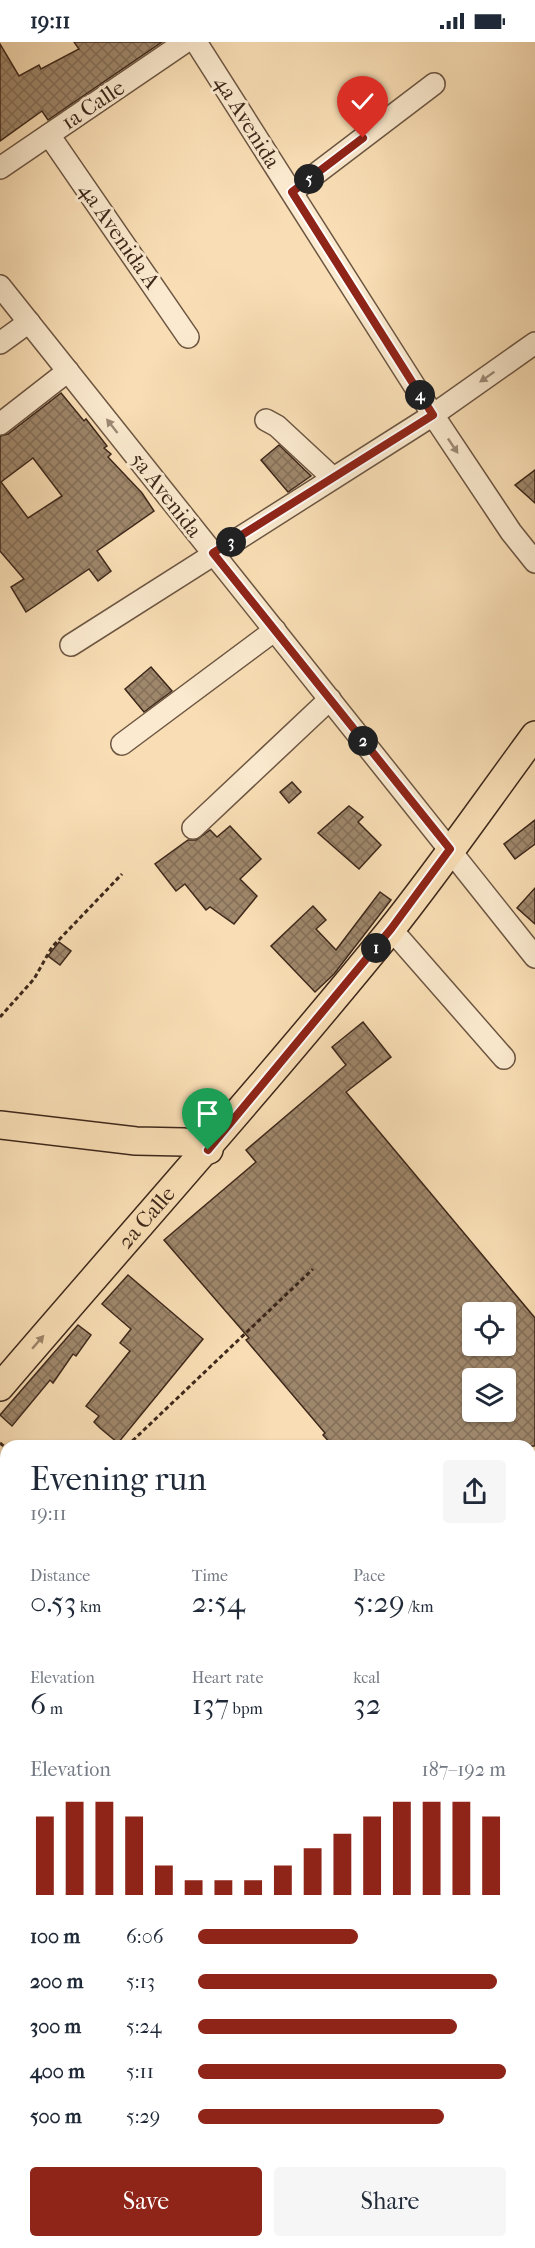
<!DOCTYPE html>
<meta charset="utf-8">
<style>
:root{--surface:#fff;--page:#f6f6f7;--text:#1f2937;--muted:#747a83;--accent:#8f2418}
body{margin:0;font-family:"IM FELL French Canon",serif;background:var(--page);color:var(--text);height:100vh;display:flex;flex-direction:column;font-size:22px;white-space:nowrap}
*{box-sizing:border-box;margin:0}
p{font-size:20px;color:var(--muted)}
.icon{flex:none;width:33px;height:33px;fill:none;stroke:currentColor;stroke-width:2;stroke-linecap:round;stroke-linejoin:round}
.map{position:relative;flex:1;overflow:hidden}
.panel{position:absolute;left:0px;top:1398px;width:536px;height:808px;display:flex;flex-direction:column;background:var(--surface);border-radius:18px 18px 0 0;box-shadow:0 2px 4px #0004}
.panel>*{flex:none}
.tools{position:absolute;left:462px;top:1260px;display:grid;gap:12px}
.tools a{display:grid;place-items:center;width:54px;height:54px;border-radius:6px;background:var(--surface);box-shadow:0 2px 4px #0004;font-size:30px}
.pin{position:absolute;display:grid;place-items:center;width:51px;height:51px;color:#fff;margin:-62px -26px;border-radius:50% 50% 50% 0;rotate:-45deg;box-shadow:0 0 6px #0007}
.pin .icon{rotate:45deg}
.km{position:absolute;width:30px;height:30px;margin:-15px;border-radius:50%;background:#222;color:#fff;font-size:16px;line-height:30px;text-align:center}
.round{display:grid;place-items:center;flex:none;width:63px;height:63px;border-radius:6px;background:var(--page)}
.head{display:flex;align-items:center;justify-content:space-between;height:102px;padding:0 30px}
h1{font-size:33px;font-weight:600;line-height:45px}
.figures{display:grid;grid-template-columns:repeat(3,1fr);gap:9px;height:102px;padding:6px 30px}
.figures div{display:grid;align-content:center}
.figures b{font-size:30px;font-weight:600}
.figures small{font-size:16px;font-weight:400}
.figures p{font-size:16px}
.chart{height:168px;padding:12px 30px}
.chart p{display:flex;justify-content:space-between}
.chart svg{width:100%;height:108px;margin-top:6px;stroke:var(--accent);stroke-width:6}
.action{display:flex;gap:12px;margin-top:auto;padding:12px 30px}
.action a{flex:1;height:69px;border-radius:6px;background:var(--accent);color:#fff;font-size:24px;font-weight:600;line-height:69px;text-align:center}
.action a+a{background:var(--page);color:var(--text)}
ul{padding:0 30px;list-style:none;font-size:20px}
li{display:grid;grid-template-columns:96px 72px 1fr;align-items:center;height:45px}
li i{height:15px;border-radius:8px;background:var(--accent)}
.status{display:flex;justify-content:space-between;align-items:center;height:42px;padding:0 30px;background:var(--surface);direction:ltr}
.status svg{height:16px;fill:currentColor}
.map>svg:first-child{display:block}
</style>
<div class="status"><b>19:11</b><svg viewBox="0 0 49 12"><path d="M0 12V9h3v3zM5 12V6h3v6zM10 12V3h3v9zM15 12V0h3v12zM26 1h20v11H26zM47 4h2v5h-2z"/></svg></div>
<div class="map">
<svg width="535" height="2206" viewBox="0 0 535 2206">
<defs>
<pattern id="building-cross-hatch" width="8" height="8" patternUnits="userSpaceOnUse" patternTransform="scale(1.5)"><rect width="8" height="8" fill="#9f876b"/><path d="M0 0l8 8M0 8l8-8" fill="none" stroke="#836e57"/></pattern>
</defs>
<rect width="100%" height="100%" fill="#f9deb5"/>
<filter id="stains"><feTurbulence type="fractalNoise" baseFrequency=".00333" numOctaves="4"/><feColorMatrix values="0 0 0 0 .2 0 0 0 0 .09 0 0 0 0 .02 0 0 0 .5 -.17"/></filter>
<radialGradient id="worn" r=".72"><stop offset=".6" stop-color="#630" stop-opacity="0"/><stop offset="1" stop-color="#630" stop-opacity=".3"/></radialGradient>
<!-- building -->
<g fill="url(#building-cross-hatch)" stroke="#3e281b" stroke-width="1.5" fill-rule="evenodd">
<polygon points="74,0 162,0 48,78 42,69 0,99 0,2 19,34 39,23 41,27 79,7"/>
<path d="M61 351 84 379 86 377 107 404 104 406 111 412 108 415 142 451 154 469 97 509 111 529 98 539 89 527 26 570 11 545 24 537 0 509V394L8 392ZM33 416 62 454 28 476 1 440Z"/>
<polygon points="279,403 311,434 288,450 261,418"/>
<polygon points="535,428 535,461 515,443"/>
<polygon points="151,625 172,649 144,670 125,647"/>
<polygon points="292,740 301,750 289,761 280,750"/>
<polygon points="349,764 363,775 358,780 381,803 359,827 318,791"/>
<polygon points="535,778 535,802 515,817 504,802"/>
<polygon points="230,784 261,817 240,837 257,854 234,882 210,865 206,868 185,842 176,849 155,822 188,798 196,798 210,788 217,795"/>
<polygon points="535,846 535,882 517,866"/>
<polygon points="380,850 391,858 334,932 315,950 271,904 313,864 326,878 316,887 336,908"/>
<polygon points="59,900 71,909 60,923 48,914"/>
<path d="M363 980 391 1015 346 1050 535 1276V1404H333L323 1393 325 1391 246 1298 249 1296 164 1198 256 1120 246 1108 346 1023 332 1005ZM472 1270H506V1304H472ZM472 1336H506V1370H472Z"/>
<polygon points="128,1233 203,1297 118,1401 100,1386 94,1380 99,1374 86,1364 130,1309 120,1301 131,1287 102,1262"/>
<polygon points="78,1283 91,1293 76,1314 73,1312 53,1341 50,1338 12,1384 0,1373"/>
</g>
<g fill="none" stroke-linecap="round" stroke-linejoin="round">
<!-- minor casing -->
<g stroke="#6d5642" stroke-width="24">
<g id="minor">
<polyline points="196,0 433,373 511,490 535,520"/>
<polyline points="49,93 188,295"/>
<polyline points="0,126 185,0"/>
<polyline points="292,150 434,42"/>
<polyline points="0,244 535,915"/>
<polyline points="0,301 29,280"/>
<polyline points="266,378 277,384 333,436"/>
<polyline points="0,382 68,329"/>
<polyline points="71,603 433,373 535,301"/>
<polyline points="122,702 275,588"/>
<polyline points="193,786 330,657"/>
<polyline points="391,887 504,1016"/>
<polyline points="530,1843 535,1837"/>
<polyline points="530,2098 535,2108"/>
<polyline points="247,2206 250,2200"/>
</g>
</g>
<!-- major casing -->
<g stroke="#3e281b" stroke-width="30">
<g id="major">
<polyline points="0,1083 136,1099 184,1100 209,1108"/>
<path id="s1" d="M0 1345C130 1193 263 1045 389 890 440 826 487 758 535 693"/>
</g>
</g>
<!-- path -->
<g stroke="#3e281b" stroke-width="3" stroke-dasharray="4.5 3" stroke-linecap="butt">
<polyline points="0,975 34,937 52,905 122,832"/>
<polyline points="0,1401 6,1406"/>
<polyline points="127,1404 313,1227"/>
<polyline points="0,1431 6,1423"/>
<polyline points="530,1644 535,1640"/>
<polyline points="0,1708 6,1701"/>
<polyline points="0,1732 6,1733"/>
<polyline points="0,2024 6,2017"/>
<polyline points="530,2048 535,2059"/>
</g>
<!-- minor -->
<use href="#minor" stroke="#fbeacf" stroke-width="21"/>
<!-- major -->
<use href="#major" stroke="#f9deb5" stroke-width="27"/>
</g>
<!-- one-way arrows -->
<defs><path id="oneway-solid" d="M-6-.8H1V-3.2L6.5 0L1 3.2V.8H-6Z" transform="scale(1.5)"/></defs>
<g fill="#9c8975">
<use href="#oneway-solid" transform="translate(487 335) rotate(145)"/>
<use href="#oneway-solid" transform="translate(112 384) rotate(-128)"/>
<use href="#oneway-solid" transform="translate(453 404) rotate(56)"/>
</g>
<use fill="#9c8368" href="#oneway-solid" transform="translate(38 1300) rotate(-49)"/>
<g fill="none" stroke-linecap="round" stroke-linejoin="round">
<!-- route casing -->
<g stroke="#fff" stroke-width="12">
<polyline id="route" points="208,1108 391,887 450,807 213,511 433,373 292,150 363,96"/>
</g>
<!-- route -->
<use href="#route" stroke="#8f2418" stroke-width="8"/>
</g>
<g text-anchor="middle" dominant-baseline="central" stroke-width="6" stroke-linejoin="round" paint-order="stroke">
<!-- street labels -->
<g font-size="22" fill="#3e281b" stroke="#fbeacf">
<text transform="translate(93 63) rotate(-34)">1a Calle</text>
<text transform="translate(247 80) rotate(58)">4a Avenida</text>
<text transform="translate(119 194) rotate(55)">4a Avenida A</text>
<text transform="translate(166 453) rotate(52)">5a Avenida</text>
<text stroke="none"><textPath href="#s1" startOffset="224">2a Calle</textPath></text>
</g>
</g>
<rect width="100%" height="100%" filter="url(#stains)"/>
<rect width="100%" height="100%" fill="url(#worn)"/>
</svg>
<div class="tools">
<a><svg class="icon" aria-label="locate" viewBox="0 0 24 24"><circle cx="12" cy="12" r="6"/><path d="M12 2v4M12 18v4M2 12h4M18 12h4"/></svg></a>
<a><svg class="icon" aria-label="layers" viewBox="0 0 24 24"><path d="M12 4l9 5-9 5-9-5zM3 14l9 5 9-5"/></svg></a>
</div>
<div class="pin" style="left:208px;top:1108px;background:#1e9e55"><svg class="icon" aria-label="arrive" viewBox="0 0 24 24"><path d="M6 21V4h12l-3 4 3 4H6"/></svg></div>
<div class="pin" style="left:363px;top:96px;background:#d93025"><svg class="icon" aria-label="check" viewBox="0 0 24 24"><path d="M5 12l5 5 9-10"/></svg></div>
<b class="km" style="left:376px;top:906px">1</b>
<b class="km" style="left:363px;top:699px">2</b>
<b class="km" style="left:231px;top:500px">3</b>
<b class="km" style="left:420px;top:353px">4</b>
<b class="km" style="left:309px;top:137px">5</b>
<section class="panel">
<div class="head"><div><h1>Evening run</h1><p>19:11</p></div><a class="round"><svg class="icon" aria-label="share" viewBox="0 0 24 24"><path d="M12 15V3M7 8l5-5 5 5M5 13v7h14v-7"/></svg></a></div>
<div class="figures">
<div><p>Distance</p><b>0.53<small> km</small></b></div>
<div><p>Time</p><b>2:54</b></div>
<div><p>Pace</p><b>5:29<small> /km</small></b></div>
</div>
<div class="figures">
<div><p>Elevation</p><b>6<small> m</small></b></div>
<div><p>Heart rate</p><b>137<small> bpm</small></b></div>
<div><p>kcal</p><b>32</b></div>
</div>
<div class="chart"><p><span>Elevation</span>187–192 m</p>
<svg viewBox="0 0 160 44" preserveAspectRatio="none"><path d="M5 44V12M15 44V6M25 44V6M35 44V12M45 44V32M55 44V38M65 44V38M75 44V38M85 44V32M95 44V25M105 44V19M115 44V12M125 44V6M135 44V6M145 44V6M155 44V12"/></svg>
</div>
<ul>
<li><b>100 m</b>6:06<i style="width:52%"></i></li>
<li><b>200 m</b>5:13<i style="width:97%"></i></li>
<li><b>300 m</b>5:24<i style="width:84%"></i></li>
<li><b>400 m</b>5:11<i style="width:100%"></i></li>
<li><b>500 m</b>5:29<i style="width:80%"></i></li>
</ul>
<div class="action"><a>Save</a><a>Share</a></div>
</section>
</div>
